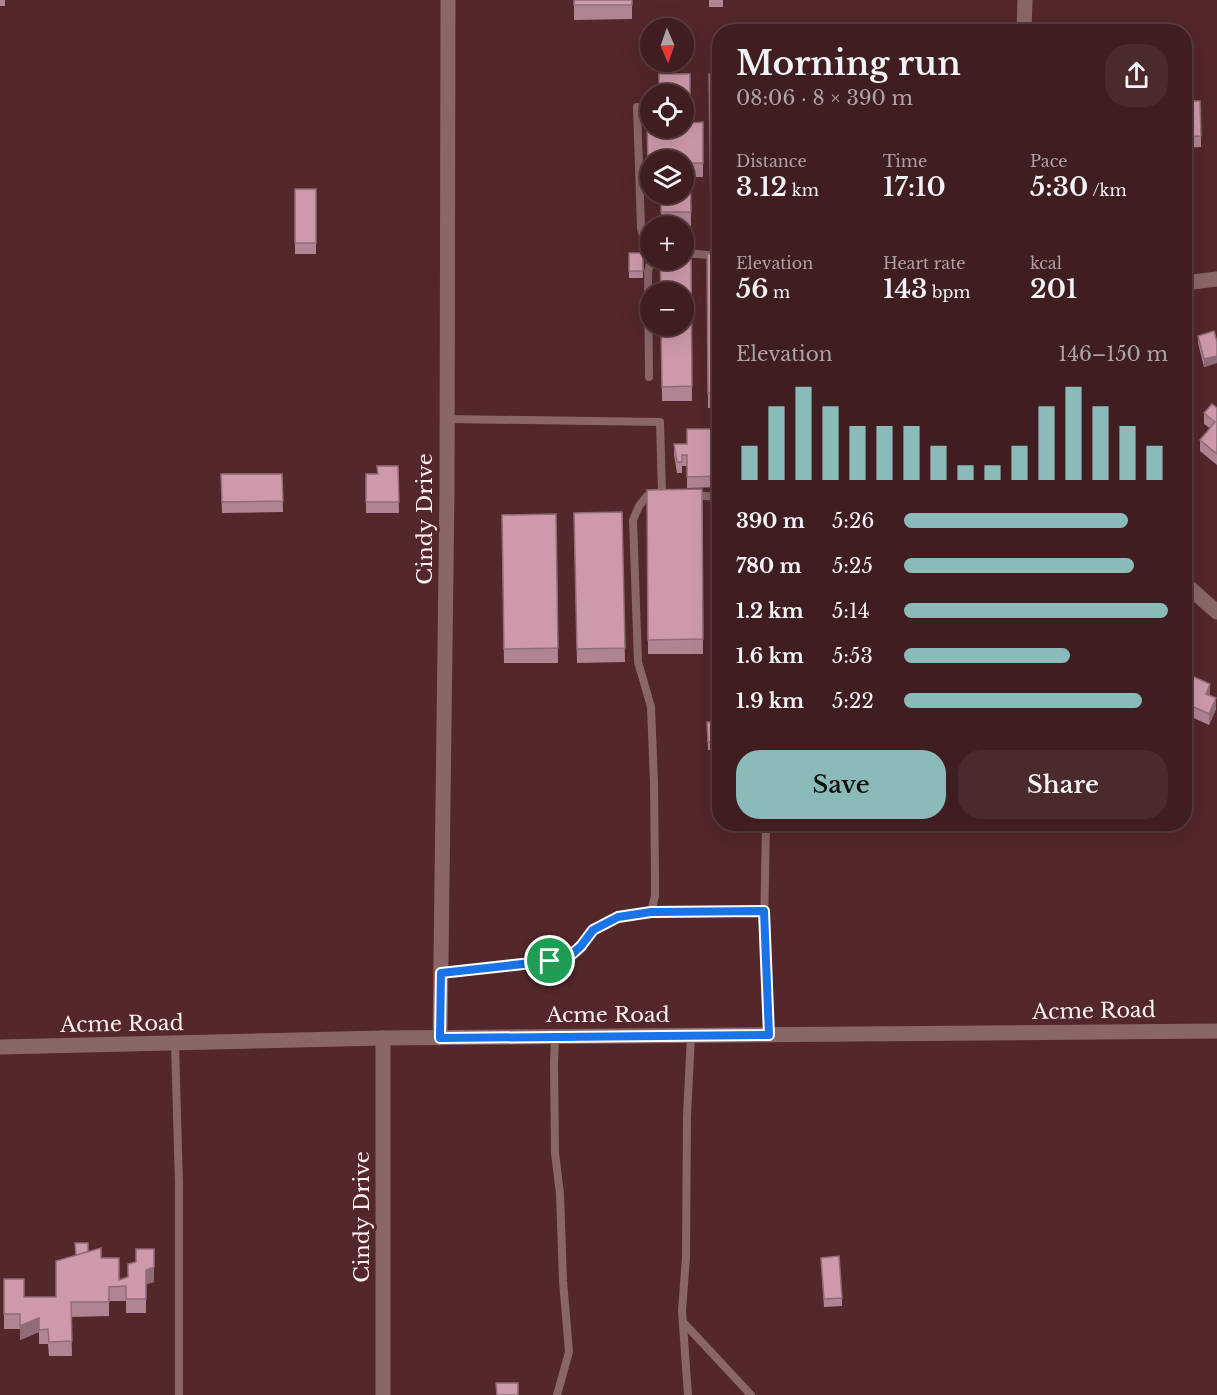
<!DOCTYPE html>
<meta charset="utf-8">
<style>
:root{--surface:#3f1d20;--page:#4a2a2d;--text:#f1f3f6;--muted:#ada2a5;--line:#583b3e;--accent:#8bbbb9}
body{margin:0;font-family:"Libre Baskerville",serif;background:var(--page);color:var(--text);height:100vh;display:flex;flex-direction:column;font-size:22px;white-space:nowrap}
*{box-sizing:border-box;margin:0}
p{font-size:20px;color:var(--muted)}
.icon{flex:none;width:33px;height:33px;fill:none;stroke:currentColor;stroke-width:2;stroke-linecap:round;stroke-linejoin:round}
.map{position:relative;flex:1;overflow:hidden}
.drawer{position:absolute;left:712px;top:24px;width:480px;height:807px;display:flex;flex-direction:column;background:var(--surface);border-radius:24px;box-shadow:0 6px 24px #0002,0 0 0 2px var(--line)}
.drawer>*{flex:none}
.needle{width:39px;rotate:178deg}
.fabs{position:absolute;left:640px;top:18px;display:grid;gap:12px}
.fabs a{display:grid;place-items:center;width:54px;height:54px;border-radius:50%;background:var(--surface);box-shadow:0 6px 24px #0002,0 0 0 2px var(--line);font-size:30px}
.pin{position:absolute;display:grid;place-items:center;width:51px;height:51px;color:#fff;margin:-26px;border:3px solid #fff;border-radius:50%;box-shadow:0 2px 6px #0007}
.round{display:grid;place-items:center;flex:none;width:63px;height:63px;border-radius:24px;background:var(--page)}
.head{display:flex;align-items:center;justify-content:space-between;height:102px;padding:0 24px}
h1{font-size:33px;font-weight:600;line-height:45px}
.metrics{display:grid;grid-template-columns:repeat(3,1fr);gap:9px;height:102px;padding:6px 24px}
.metrics div{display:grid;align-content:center}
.metrics b{font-size:26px;font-weight:600}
.metrics small{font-size:16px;font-weight:400}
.metrics p{font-size:16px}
.chart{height:168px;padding:12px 24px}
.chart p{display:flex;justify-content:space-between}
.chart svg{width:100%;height:108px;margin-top:6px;stroke:var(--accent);stroke-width:6}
.button{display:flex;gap:12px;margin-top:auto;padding:12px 24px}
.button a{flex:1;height:69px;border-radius:24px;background:var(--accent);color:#111;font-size:24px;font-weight:600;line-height:69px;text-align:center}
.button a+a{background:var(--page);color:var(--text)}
ul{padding:0 24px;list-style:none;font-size:20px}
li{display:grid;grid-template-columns:96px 72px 1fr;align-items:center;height:45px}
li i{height:15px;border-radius:8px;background:var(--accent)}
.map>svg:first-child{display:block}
</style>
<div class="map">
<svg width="1217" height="1395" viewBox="0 0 1217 1395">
<rect width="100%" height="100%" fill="#54272a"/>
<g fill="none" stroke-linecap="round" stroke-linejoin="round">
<!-- service -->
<g stroke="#8a6667" stroke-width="8">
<polyline points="637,107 641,228 644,240 651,248"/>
<polyline points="684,253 720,256"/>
<polyline points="649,377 648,272 651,258"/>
<polyline points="447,419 660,422 662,493 667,494"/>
<polyline points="692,495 720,497"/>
<polyline points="766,824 764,930 769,1035"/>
<polyline points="651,912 655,896 655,876 654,782 651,707 638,662 633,520 639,506 647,496 656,494"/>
<polyline points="441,973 550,961 570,956 581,946 593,930 618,917 651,912 764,911"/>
<polyline points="555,1036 554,1063 555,1153 560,1194 563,1281 569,1352 557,1395"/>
<polyline points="175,1044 179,1186 179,1395"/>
<polyline points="683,1322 751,1395"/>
<polyline points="688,1395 682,1311 686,1257 687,1116 691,1035"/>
</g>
<!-- minor -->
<g stroke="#8a6667" stroke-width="15">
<polyline points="1024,32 1025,0"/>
<polyline points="1185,283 1217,279"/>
<polyline points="1185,584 1217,612"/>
<polyline points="440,1038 447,490 448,0"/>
<polyline points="0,1047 383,1038 1217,1031"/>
<polyline points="383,1395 383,1038"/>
</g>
</g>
<!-- wall -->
<g fill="#b18493">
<rect x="0" y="0" width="5" height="6"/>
<polygon points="574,0 632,0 632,19 574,20"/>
<rect x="709" y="0" width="14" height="7"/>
<polygon points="709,74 720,74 720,232 711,232"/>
<polygon points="1185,101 1201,136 1201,147 1185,148"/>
<polygon points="703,122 703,177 691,177 691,226 661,226 661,194 684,160 651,160 651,177 648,177 647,123"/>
<rect x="295" y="189" width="21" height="65"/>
<polygon points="691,252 692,401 662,401 661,326"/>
<rect x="629" y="253" width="14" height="25"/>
<polygon points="707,254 720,254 720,408 708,408"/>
<polygon points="1198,336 1217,342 1217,363 1204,367 1198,343"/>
<polygon points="1217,408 1217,465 1200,451 1200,440 1210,428 1204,424 1204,413"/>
<polygon points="720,429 720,487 687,488 687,466 682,466 682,473 677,473 674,455 674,444 687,444"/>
<polygon points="398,466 399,513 366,513 366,474 378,474"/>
<polygon points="221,474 282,474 283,512 222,513"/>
<polygon points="702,489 703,654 648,654 647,490"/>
<polygon points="622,512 625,662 577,663 574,513"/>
<polygon points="556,514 558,663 504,663 502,515"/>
<polygon points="1185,673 1210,695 1216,709 1209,725 1185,714"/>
<polygon points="707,722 720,722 720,750 708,750"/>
<polygon points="88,1252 101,1258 119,1280 154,1282 146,1284 146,1313 126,1313 126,1301 109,1301 109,1316 71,1317 72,1356 49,1356 48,1344 39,1344 39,1332 20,1340 20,1329 4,1329 4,1279 24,1297 56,1297 75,1255"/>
<polygon points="821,1258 842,1298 842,1306 824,1307"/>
</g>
<!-- shaded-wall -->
<g fill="#906c78">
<polygon points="1217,356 1217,363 1204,367 1204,359"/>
<polygon points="1210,684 1210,695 1206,694"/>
<polygon points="1216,698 1216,709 1209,725 1209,714"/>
<polygon points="154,1267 154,1282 146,1284 146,1270"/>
<polygon points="39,1318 39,1332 20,1340 20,1326"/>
</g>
<!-- building -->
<g fill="#ce9aab" stroke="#906c78" stroke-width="1.5">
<rect x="574" y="0" width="58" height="5"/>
<polygon points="659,74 690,74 690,123 703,122 703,163 690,163 691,212 661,212 661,194 684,194 684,160 651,160 651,163 648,163 647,123 651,123 651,128 684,128 684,94 659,94"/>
<polygon points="709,74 720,74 720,217 711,217"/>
<polygon points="1185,101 1200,101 1201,136 1185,137"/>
<rect x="295" y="189" width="21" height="54"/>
<polygon points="684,252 691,252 692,386 662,387 661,326 684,326 684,292 661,292 660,260 684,260"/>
<rect x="629" y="253" width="14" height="18"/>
<polygon points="707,254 720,254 720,393 708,393"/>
<polygon points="1214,331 1217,342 1217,356 1204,359 1198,336"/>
<polygon points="1212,404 1217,408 1217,454 1200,440 1215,422 1204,413"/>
<polygon points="687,429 720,429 720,476 687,477 687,455 682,455 682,462 677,462 674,444 687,444"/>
<polygon points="377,466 398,466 399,502 366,502 366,474 378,474"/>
<polygon points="221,474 282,474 283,501 222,502"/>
<polygon points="702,489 703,639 648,640 647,490"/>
<polygon points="622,512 625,648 577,649 574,513"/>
<polygon points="556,514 558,648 504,649 502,515"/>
<polygon points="1185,673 1210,684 1206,694 1216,698 1209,714 1185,703"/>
<polygon points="707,722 720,722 720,742 708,742"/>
<polygon points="75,1243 88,1243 88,1252 76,1255"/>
<polygon points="101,1248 101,1258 119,1258 119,1280 128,1277 128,1264 136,1262 136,1249 154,1249 154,1267 146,1270 146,1299 126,1299 126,1286 109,1287 109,1302 71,1302 72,1341 49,1342 48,1329 39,1330 39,1318 20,1326 20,1314 4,1314 4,1279 24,1279 24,1297 56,1297 56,1261"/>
<polygon points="839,1256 842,1298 824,1299 821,1258"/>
<polygon points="496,1383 518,1383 518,1395 497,1395"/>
</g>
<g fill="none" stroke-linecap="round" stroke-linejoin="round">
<!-- route casing -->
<g stroke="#fff" stroke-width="12">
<polygon id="route" points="764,911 769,1035 440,1038 441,973 550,961 570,956 581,946 593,930 618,917 651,912"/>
</g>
<!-- route -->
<use href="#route" stroke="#1a73e8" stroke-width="8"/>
</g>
<g text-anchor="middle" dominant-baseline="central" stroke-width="6" stroke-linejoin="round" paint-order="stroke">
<!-- street labels -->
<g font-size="21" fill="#fcf0f0" stroke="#54272a">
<text transform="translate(425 519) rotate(-90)">Cindy Drive</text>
<text transform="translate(1094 1011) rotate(-1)">Acme Road</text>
<text x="608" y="1015">Acme Road</text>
<text transform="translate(122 1024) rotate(-1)">Acme Road</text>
<text transform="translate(362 1217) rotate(-90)">Cindy Drive</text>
</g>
</g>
</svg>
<div class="fabs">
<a><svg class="needle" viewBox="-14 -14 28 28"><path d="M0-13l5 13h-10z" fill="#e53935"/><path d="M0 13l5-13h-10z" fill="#ada2a5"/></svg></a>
<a><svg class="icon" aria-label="locate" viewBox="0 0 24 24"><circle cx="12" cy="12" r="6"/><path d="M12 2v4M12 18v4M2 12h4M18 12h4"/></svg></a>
<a><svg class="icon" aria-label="layers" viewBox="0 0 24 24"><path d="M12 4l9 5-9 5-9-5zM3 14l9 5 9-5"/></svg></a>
<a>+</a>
<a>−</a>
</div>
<div class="pin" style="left:550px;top:961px;background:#1e9e55"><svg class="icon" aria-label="arrive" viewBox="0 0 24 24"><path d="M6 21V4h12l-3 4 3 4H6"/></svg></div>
<section class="drawer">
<div class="head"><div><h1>Morning run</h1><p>08:06 · 8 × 390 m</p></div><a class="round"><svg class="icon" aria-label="share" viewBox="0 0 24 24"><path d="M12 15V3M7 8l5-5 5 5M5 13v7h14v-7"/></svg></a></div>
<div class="metrics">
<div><p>Distance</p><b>3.12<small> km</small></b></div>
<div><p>Time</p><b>17:10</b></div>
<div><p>Pace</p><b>5:30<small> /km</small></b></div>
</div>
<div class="metrics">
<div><p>Elevation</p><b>56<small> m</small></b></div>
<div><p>Heart rate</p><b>143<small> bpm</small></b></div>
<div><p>kcal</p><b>201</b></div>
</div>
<div class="chart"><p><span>Elevation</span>146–150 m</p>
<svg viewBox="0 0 160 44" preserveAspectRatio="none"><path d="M5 44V30M15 44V14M25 44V6M35 44V14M45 44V22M55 44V22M65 44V22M75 44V30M85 44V38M95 44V38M105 44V30M115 44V14M125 44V6M135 44V14M145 44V22M155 44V30"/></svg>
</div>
<ul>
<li><b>390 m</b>5:26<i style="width:85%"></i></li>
<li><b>780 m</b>5:25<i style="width:87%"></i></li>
<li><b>1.2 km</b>5:14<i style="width:100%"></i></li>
<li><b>1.6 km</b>5:53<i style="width:63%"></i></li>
<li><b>1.9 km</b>5:22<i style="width:90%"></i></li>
</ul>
<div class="button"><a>Save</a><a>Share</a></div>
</section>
</div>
